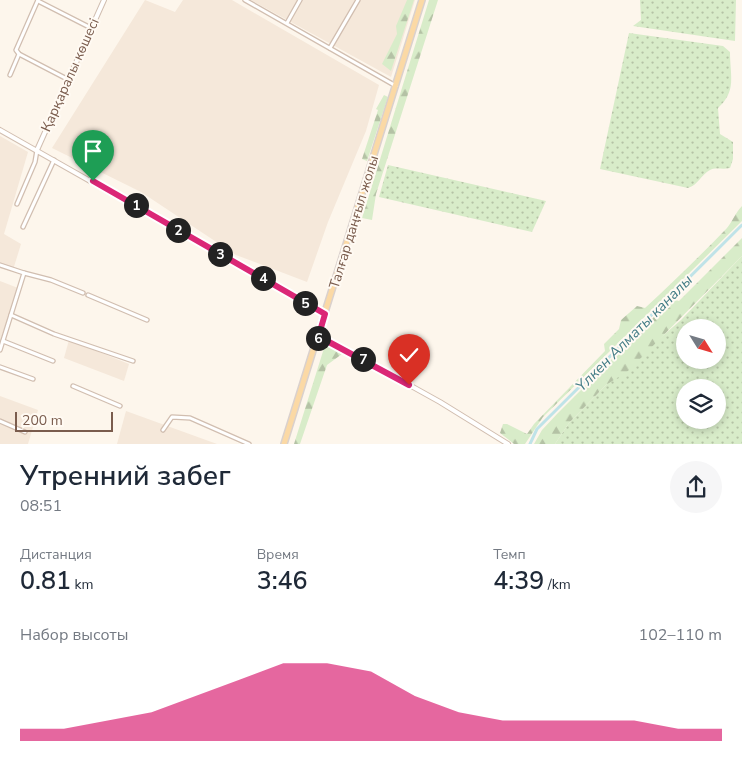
<!DOCTYPE html>
<html lang="ru">
<meta charset="utf-8">
<style>
:root{--surface:#fff;--page:#f6f6f7;--text:#1f2937;--muted:#747a83;--accent:#db2777}
body{margin:0;font-family:"Nunito Sans",sans-serif;background:var(--page);color:var(--text);height:100vh;display:flex;flex-direction:column;font-size:19px;white-space:nowrap}
*{box-sizing:border-box;margin:0}
p{font-size:16px;color:var(--muted)}
.icon{flex:none;width:28px;height:28px;fill:none;stroke:currentColor;stroke-width:2;stroke-linecap:round;stroke-linejoin:round}
.map{position:relative;height:444px;overflow:hidden}
.drawer{display:flex;flex-direction:column;background:var(--surface);flex:1}
.drawer>*{flex:none}
.needle{width:32px;rotate:127deg}
.tools{position:absolute;left:676px;top:319px;display:grid;gap:10px}
.tools a{display:grid;place-items:center;width:50px;height:50px;border-radius:50%;background:var(--surface);box-shadow:0 2px 8px #0003;font-size:25px}
.scale{position:absolute;left:15px;bottom:12px;width:98px;box-sizing:border-box;padding-left:5px;border:2px solid #7a5c4d;border-top:0;font-size:14px;line-height:18px;white-space:nowrap;color:#7a5c4d;-webkit-text-stroke:4px #fffaf3;paint-order:stroke}
.pin{position:absolute;display:grid;place-items:center;width:42px;height:42px;color:#fff;margin:-51px -21px;border-radius:50% 50% 50% 0;rotate:-45deg;box-shadow:0 0 5px #0007}
.pin .icon{rotate:45deg}
.km{position:absolute;width:25px;height:25px;margin:-12px;border-radius:50%;background:#222;color:#fff;font-size:14px;line-height:25px;text-align:center}
.round{display:grid;place-items:center;flex:none;width:52px;height:52px;border-radius:26px;background:var(--page)}
.overview{display:flex;align-items:center;justify-content:space-between;height:85px;padding:0 20px}
h1{font-size:28px;font-weight:600;line-height:38px}
.figures{display:grid;grid-template-columns:repeat(3,1fr);gap:8px;height:85px;padding:5px 20px}
.figures div{display:grid;align-content:center}
.figures b{font-size:25px;font-weight:600}
.figures small{font-size:14px;font-weight:400}
.figures p{font-size:14px}
.chart{height:140px;padding:10px 20px}
.chart p{display:flex;justify-content:space-between}
.chart svg{width:100%;height:90px;margin-top:5px;fill:var(--accent);opacity:.7}
.map>svg:first-child{display:block}
</style>
<div class="map">
<svg width="742" height="444" viewBox="0 0 742 444">
<defs>
<pattern id="grass-dots" width="8" height="8" patternUnits="userSpaceOnUse" patternTransform="scale(1.25)"><rect width="8" height="8" fill="#d8ecc9"/><path d="M2 2h.1M6 6h.1" fill="none" stroke="#b4c2a5" stroke-width="1.8" stroke-linecap="round"/></pattern>
<pattern id="forest-firs" width="22" height="20" patternUnits="userSpaceOnUse" patternTransform="scale(1.25)"><rect width="22" height="20" fill="#d8ecc9"/><path d="M5 1l3.5 6h-7zM16 11l3.5 6h-7z" fill="#b4c2a5"/></pattern>
</defs>
<rect width="100%" height="100%" fill="#fdf6ec"/>
<!-- residential -->
<g fill="#f5e8da">
<polygon points="145,0 175,12 183,0 232,0 379,85 366,131 328,222 307,282 236,255 141,192 52,148"/>
<polygon points="251,0 415,0 391,77"/>
<polygon points="0,136 28,152 4,234 21,244 13,270 0,265"/>
<polygon points="0,281 18,288 0,341"/>
<polygon points="69,340 129,364 124,381 64,358"/>
<polygon points="0,396 38,410 28,444 0,444"/>
<polygon points="126,411 217,444 117,444"/>
</g>
<!-- grass -->
<g fill="url(#grass-dots)" fill-rule="evenodd">
<polygon points="640,0 736,0 735,41 633,26 641,20"/>
<path d="M629 33 723 46 730 52C730 76 737 91 718 108L720 134 733 142V159L730 168C723 170 715 167 710 170 701 175 698 185 688 188L600 169Z"/>
<polygon points="388,165 546,201 532,232 379,197"/>
<path d="M742 256V444H555L569 423 606 385 681 320ZM685 328H718V360H685ZM685 388H718V420H685Z"/>
</g>
<!-- forest -->
<g fill="url(#forest-firs)">
<polygon points="407,0 414,0 391,71 382,64 397,34 396,26"/>
<polygon points="429,0 438,0 376,194 372,220 362,218"/>
<polygon points="384,95 388,97 367,161 362,159 378,110 376,109"/>
<path d="M742 206V221L543 417 525 444H514L500 433 503 424H507L527 434 534 424 605 351 604 344 619 329 621 320 637 306 645 308C673 282 700 256 727 228 733 221 735 213 742 206Z"/>
<polygon points="742,238 742,256 628,371 606,385 569,423 555,444 534,444 542,430 557,414 672,299 679,301"/>
<polygon points="325,345 342,354 327,365 300,444 294,444"/>
</g>
<g fill="none" stroke-linecap="round" stroke-linejoin="round">
<!-- canal -->
<polyline stroke="#bfe3e8" stroke-width="3" points="530,444 537,429 742,225"/>
<!-- minor casing -->
<g stroke="#d1beb0" stroke-width="5.5">
<g id="minor">
<polyline points="245,0 396,86"/>
<polyline points="38,1 91,28"/>
<polyline points="287,23 300,0"/>
<polyline points="330,48 358,0"/>
<polyline points="19,54 67,79"/>
<polyline points="10,75 19,54 16,50 38,0"/>
<polyline points="17,204 35,162 37,150"/>
<polyline points="23,227 54,160"/>
<polyline points="0,265 24,273 0,350"/>
<polyline points="24,273 51,280 83,293"/>
<polyline points="88,295 147,320"/>
<polyline points="11,315 54,334 133,361"/>
<polyline points="3,341 53,361"/>
<polyline points="0,367 33,379"/>
<polyline points="73,386 120,406"/>
<polyline points="0,421 25,432"/>
<polyline points="163,430 172,417 190,418 249,444"/>
</g>
</g>
<!-- tertiary casing -->
<g stroke="#d1beb0" stroke-width="6">
<g id="tertiary">
<polyline points="0,130 325,314"/>
<polyline points="37,150 104,0"/>
<polyline points="318,338 368,362 440,402 508,444"/>
</g>
</g>
<!-- primary casing -->
<g stroke="#dad1cd" stroke-width="8">
<polyline id="primary" points="284,444 422,0"/>
</g>
<!-- minor -->
<use href="#minor" stroke="#fff" stroke-width="3"/>
<!-- tertiary -->
<use href="#tertiary" stroke="#fff" stroke-width="4"/>
<!-- primary -->
<use href="#primary" stroke="#fbd9a5" stroke-width="5"/>
</g>
<g fill="none" stroke-linecap="round" stroke-linejoin="round">
<!-- route casing -->
<g stroke="#fff" stroke-width="10">
<polyline id="route" points="93,181 325,314 318,338 329,342 409,385"/>
</g>
<!-- route -->
<use href="#route" stroke="#db2777" stroke-width="6"/>
</g>
<g text-anchor="middle" dominant-baseline="central" stroke-width="4" stroke-linejoin="round" paint-order="stroke">
<!-- street labels -->
<g font-size="14" fill="#7a5c4d" stroke="#fffaf3">
<text transform="translate(70 75) rotate(-66)">Қарқаралы көшесі</text>
<text transform="translate(354 222) rotate(-73)">Талғар даңғыл жолы</text>
</g>
<!-- water labels -->
<g font-size="15" font-style="italic" fill="#437c86" stroke="#fffaf3">
<text transform="translate(634 333) rotate(-45)">Үлкен Алматы каналы</text>
</g>
</g>
</svg>
<div class="tools">
<a><svg class="needle" viewBox="-14 -14 28 28"><path d="M0-13l5 13h-10z" fill="#e53935"/><path d="M0 13l5-13h-10z" fill="#747a83"/></svg></a>
<a><svg class="icon" aria-label="layers" viewBox="0 0 24 24"><path d="M12 4l9 5-9 5-9-5zM3 14l9 5 9-5"/></svg></a>
</div>
<div class="scale">200 m</div>
<div class="pin" style="left:93px;top:181px;background:#1e9e55"><svg class="icon" aria-label="arrive" viewBox="0 0 24 24"><path d="M6 21V4h12l-3 4 3 4H6"/></svg></div>
<div class="pin" style="left:409px;top:385px;background:#d93025"><svg class="icon" aria-label="check" viewBox="0 0 24 24"><path d="M5 12l5 5 9-10"/></svg></div>
<b class="km" style="left:136px;top:205px">1</b>
<b class="km" style="left:178px;top:230px">2</b>
<b class="km" style="left:220px;top:254px">3</b>
<b class="km" style="left:263px;top:278px">4</b>
<b class="km" style="left:305px;top:303px">5</b>
<b class="km" style="left:318px;top:338px">6</b>
<b class="km" style="left:363px;top:359px">7</b>
</div>
<section class="drawer">
<div class="overview"><div><h1>Утренний забег</h1><p>08:51</p></div><a class="round"><svg class="icon" aria-label="share" viewBox="0 0 24 24"><path d="M12 15V3M7 8l5-5 5 5M5 13v7h14v-7"/></svg></a></div>
<div class="figures">
<div><p>Дистанция</p><b>0.81<small> km</small></b></div>
<div><p>Время</p><b>3:46</b></div>
<div><p>Темп</p><b>4:39<small> /km</small></b></div>
</div>
<div class="chart"><p><span>Набор высоты</span>102–110 m</p>
<svg viewBox="0 0 160 44" preserveAspectRatio="none"><path d="M0 44V38L10 38L20 34L30 30L40 22L50 14L60 6L70 6L80 10L90 22L100 30L110 34L120 34L130 34L140 34L150 38L160 38V44z"/></svg>
</div>
</section>
